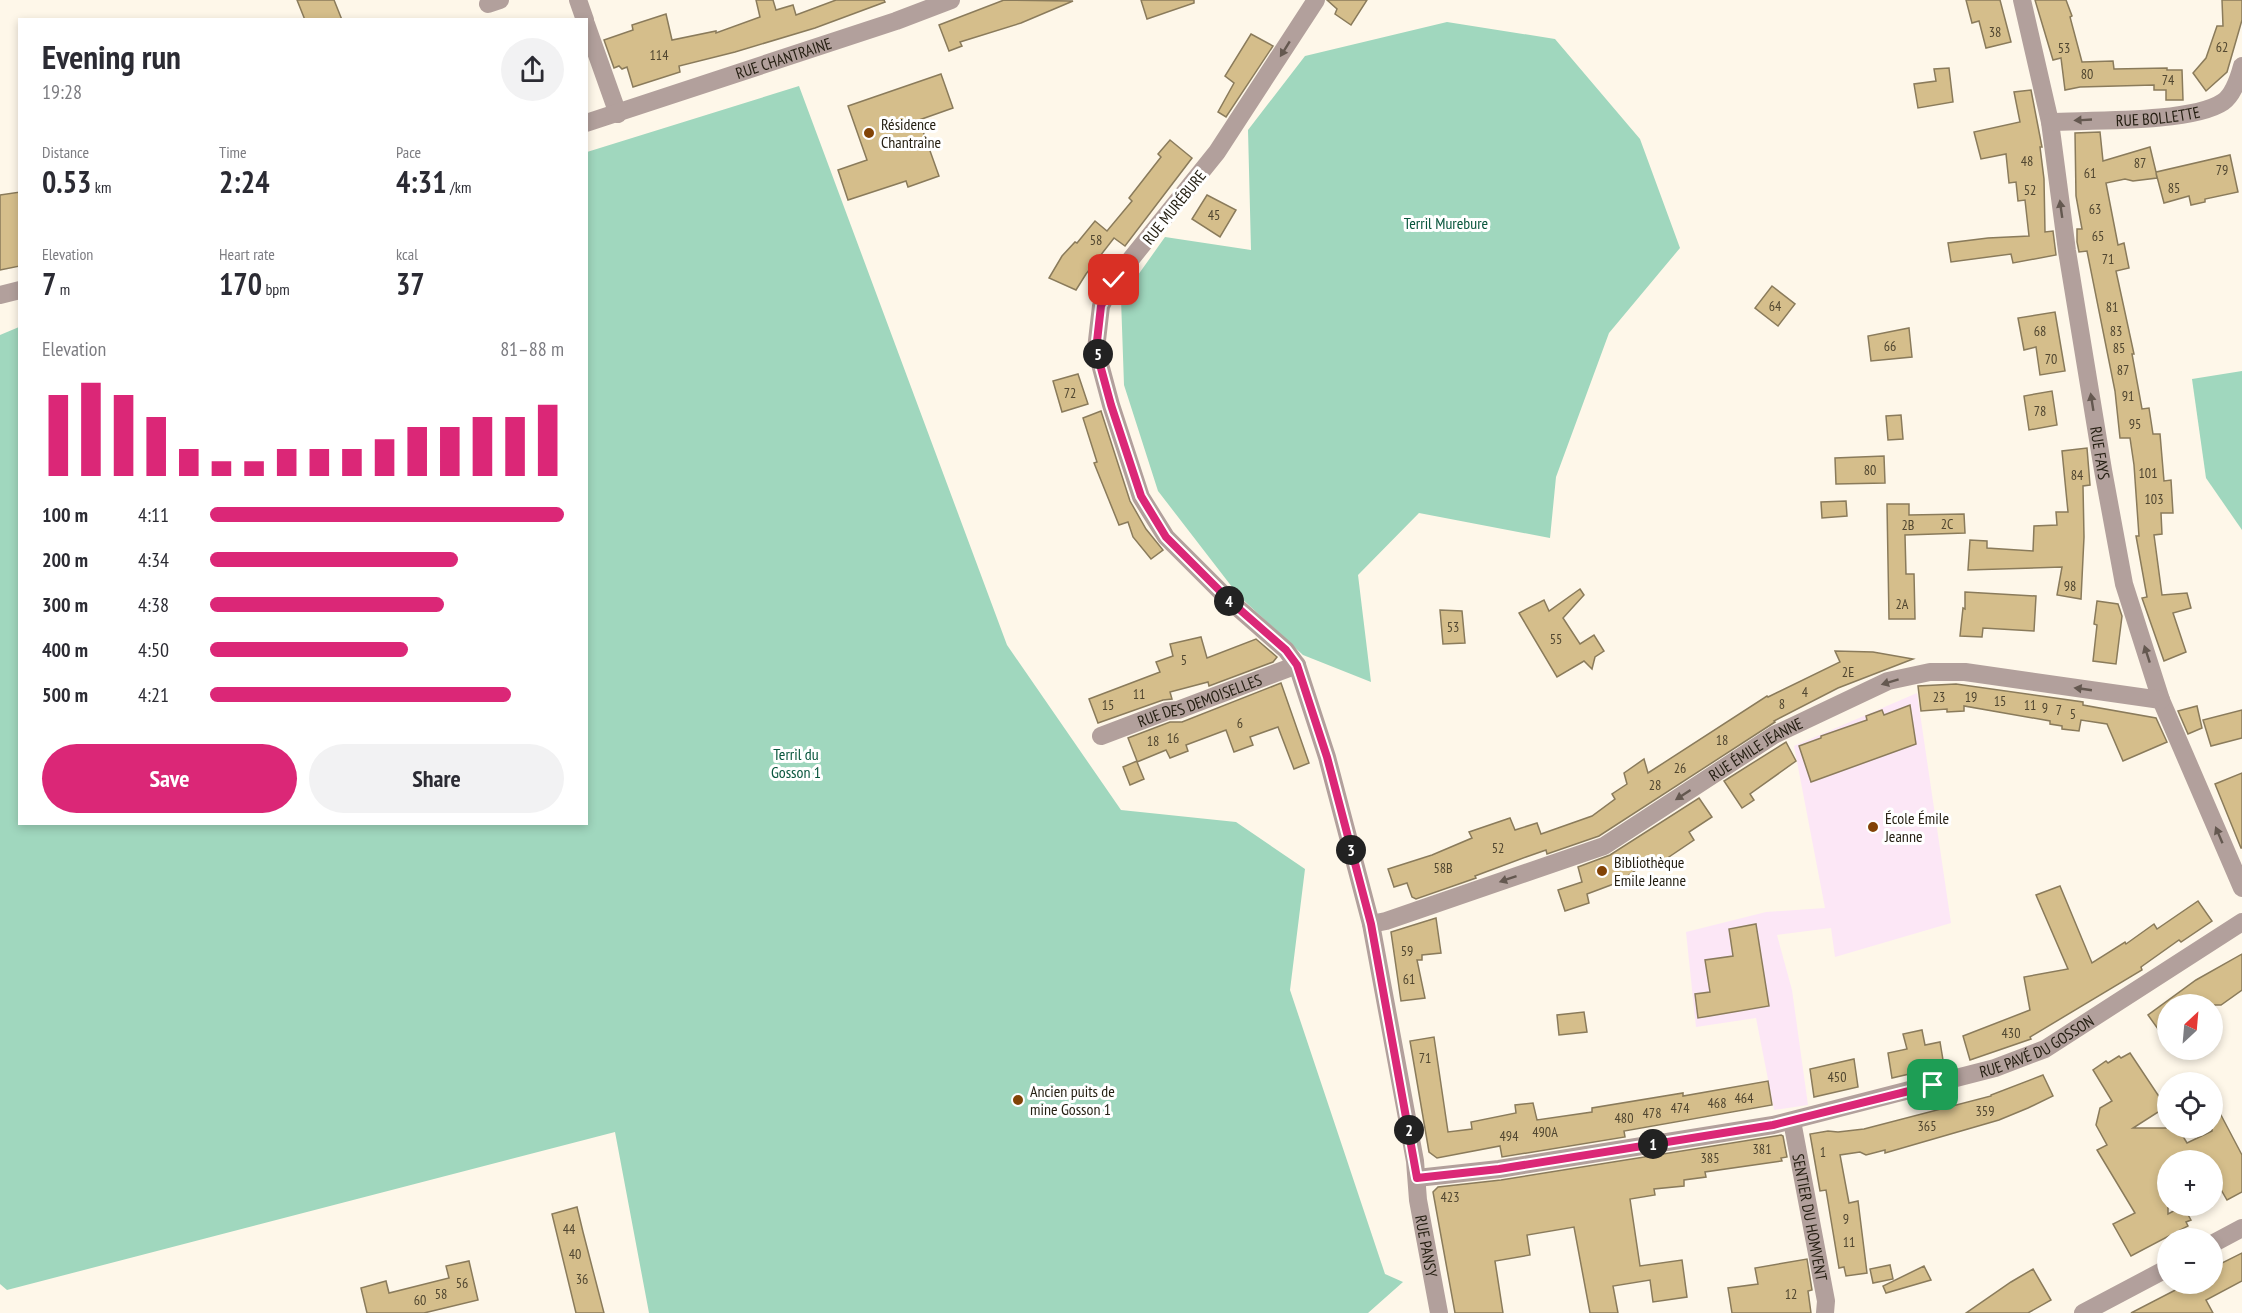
<!DOCTYPE html>
<meta charset="utf-8">
<style>
:root{--surface:#fff;--page:#f2f2f3;--text:#2b2b33;--muted:#7c7c81;--accent:#db2777}
body{margin:0;font-family:"PT Sans Narrow",sans-serif;background:var(--page);color:var(--text);height:100vh;display:flex;flex-direction:column;font-size:22px;white-space:nowrap}
*{box-sizing:border-box;margin:0}
p{font-size:20px;color:var(--muted)}
.icon{flex:none;width:33px;height:33px;fill:none;stroke:currentColor;stroke-width:2;stroke-linecap:round;stroke-linejoin:round}
.map{position:relative;flex:1;overflow:hidden}
.panel{position:absolute;left:18px;top:18px;width:570px;height:807px;display:flex;flex-direction:column;background:var(--surface);border-radius:0px;box-shadow:0 3px 9px #0003}
.panel>*{flex:none}
.needle{width:39px;rotate:26deg}
.controls{position:absolute;left:2157px;top:994px;display:grid;gap:12px}
.controls a{display:grid;place-items:center;width:66px;height:66px;border-radius:50%;background:var(--surface);box-shadow:0 3px 9px #0003;font-size:30px}
.pin{position:absolute;display:grid;place-items:center;width:51px;height:51px;color:#fff;margin:-26px;border-radius:12px;box-shadow:0 3px 9px #0006}
.km{position:absolute;width:30px;height:30px;margin:-15px;border-radius:50%;background:#222;color:#fff;font-size:16px;line-height:30px;text-align:center}
.round{display:grid;place-items:center;flex:none;width:63px;height:63px;border-radius:32px;background:var(--page)}
.overview{display:flex;align-items:center;justify-content:space-between;height:102px;padding:0 24px}
h1{font-size:33px;font-weight:800;line-height:45px}
.metrics{display:grid;grid-template-columns:repeat(3,1fr);gap:9px;height:102px;padding:6px 24px}
.metrics div{display:grid;align-content:center}
.metrics b{font-size:30px;font-weight:800}
.metrics small{font-size:16px;font-weight:400}
.metrics p{font-size:16px}
.chart{height:168px;padding:12px 24px}
.chart p{display:flex;justify-content:space-between}
.chart svg{width:100%;height:108px;margin-top:6px;stroke:var(--accent);stroke-width:6}
.primary-button{display:flex;gap:12px;margin-top:auto;padding:12px 24px}
.primary-button a{flex:1;height:69px;border-radius:36px;background:var(--accent);color:#fff;font-size:24px;font-weight:800;line-height:69px;text-align:center}
.primary-button a+a{background:var(--page);color:var(--text)}
ul{padding:0 24px;list-style:none;font-size:20px}
li{display:grid;grid-template-columns:96px 72px 1fr;align-items:center;height:45px}
li i{height:15px;border-radius:8px;background:var(--accent)}
.map>svg:first-child{display:block}
</style>
<div class="map">
<svg width="2242" height="1313" viewBox="0 0 2242 1313">
<rect width="100%" height="100%" fill="#fef7e9"/>
<!-- education -->
<polygon fill="#fce7f6" points="1917,693 1951,923 1835,957 1831,928 1777,935 1792,990 1808,1105 1774,1110 1756,1018 1696,1027 1686,932 1766,912 1825,908 1794,746"/>
<!-- green -->
<g fill="#a0d7be">
<polygon points="1447,22 1555,39 1640,139 1680,248 1609,333 1556,477 1550,538 1419,513 1358,575 1371,682 1303,655 1239,596 1158,491 1124,385 1121,299 1165,237 1251,250 1248,130 1305,56"/>
<polygon points="799,86 1007,645 1121,810 1236,822 1305,869 1290,990 1385,1274 1403,1282 1368,1313 649,1313 615,1132 7,1290 0,1284 0,335 19,327 20,824 586,824 587,152"/>
<polygon points="2242,371 2242,530 2206,478 2192,379"/>
</g>
<!-- building -->
<g fill="#d5be8b" stroke="#8a7b5b" stroke-width="1.5">
<polygon points="297,0 334,0 342,20 305,20"/>
<polygon points="756,0 773,0 776,10 793,5 796,15 836,0 884,0 885,2 815,28 735,52 679,66 680,72 633,87 627,67 622,69 619,66 614,68 604,40 633,30 632,25 666,14 672,40 716,31 716,33 760,17"/>
<polygon points="1004,0 1073,1 1021,23 960,42 962,46 949,51 939,25"/>
<polygon points="1141,0 1194,0 1194,3 1147,19"/>
<polygon points="1327,0 1367,0 1351,25 1335,14 1337,9"/>
<polygon points="1966,0 2000,0 2011,42 1986,48 1979,21 1972,23"/>
<polygon points="2035,0 2066,0 2072,16 2070,17 2082,62 2113,61 2114,69 2167,68 2167,70 2182,70 2183,100 2166,100 2166,90 2154,90 2154,85 2080,87 2065,90 2061,58 2053,60"/>
<polygon points="2222,0 2242,0 2242,20 2227,72 2206,91 2193,73 2206,58 2217,26 2223,26"/>
<polygon points="1251,34 1273,46 1226,117 1218,112 1234,83 1225,76"/>
<polygon points="1949,68 1953,102 1918,108 1914,84 1936,81 1934,69"/>
<polygon points="941,74 953,108 919,120 939,176 908,187 906,181 848,200 838,170 867,160 848,106"/>
<polygon points="2031,90 2042,147 2040,147 2044,179 2045,232 2053,231 2056,255 2013,263 2011,254 1951,262 1948,243 1988,238 2029,236 2025,200 2018,201 2016,182 2009,183 2006,154 1981,159 1974,132 2020,122 2014,92"/>
<polygon points="2100,132 2103,161 2150,147 2156,172 2230,155 2238,192 2205,199 2205,202 2191,205 2189,196 2164,203 2156,173 2157,178 2133,181 2125,179 2106,183 2118,245 2124,243 2129,268 2116,271 2134,354 2132,354 2142,409 2149,408 2153,434 2160,434 2164,481 2171,480 2173,513 2161,513 2162,534 2154,535 2162,595 2187,593 2191,608 2173,613 2186,652 2164,661 2142,598 2147,597 2136,536 2139,536 2134,465 2130,438 2120,438 2115,391 2087,251 2079,252 2077,242 2077,229 2082,229 2076,196 2075,133"/>
<polygon points="1170,140 1192,158 1125,246 1114,238 1086,274 1076,290 1049,278 1062,256 1075,242 1077,243 1095,221 1107,231 1132,201 1129,198 1161,157 1158,154"/>
<polygon points="20,192 20,266 0,270 0,195"/>
<polygon points="1207,195 1236,210 1220,237 1192,219"/>
<polygon points="1772,286 1795,304 1778,326 1755,308"/>
<polygon points="2055,312 2065,371 2040,375 2036,347 2024,350 2018,318"/>
<polygon points="1909,328 1912,357 1871,361 1868,336"/>
<polygon points="1078,374 1088,404 1062,412 1053,381"/>
<polygon points="2052,391 2057,425 2029,430 2024,396"/>
<polygon points="1101,411 1130,501 1146,529 1163,550 1151,559 1133,537 1128,522 1119,525 1094,463 1097,462 1083,418"/>
<polygon points="1901,415 1903,439 1888,440 1886,416"/>
<polygon points="2087,448 2090,485 2083,486 2084,537 2081,599 2057,595 2062,567 1968,570 1970,540 1987,541 1987,548 2033,551 2034,526 2057,525 2056,512 2068,512 2062,451"/>
<polygon points="1884,456 1885,483 1836,484 1835,458"/>
<polygon points="1846,501 1847,516 1822,518 1821,502"/>
<polygon points="1887,504 1909,504 1909,515 1964,514 1965,533 1905,535 1906,574 1914,574 1915,619 1889,619"/>
<polygon points="1580,589 1584,595 1563,618 1580,644 1594,635 1604,651 1595,657 1592,669 1584,661 1557,677 1519,613 1544,600 1549,611"/>
<polygon points="1965,592 2036,596 2034,631 1983,628 1982,637 1960,636 1963,608 1965,609"/>
<polygon points="2097,601 2118,604 2122,616 2116,664 2093,661 2097,625 2094,624"/>
<polygon points="1440,610 1462,611 1465,643 1443,644"/>
<polygon points="1201,637 1207,658 1256,639 1277,657 1273,662 1209,686 1208,682 1170,692 1172,699 1163,700 1098,723 1089,699 1160,672 1156,662 1173,656 1170,644"/>
<polygon points="1835,651 1873,652 1913,659 1838,688 1774,721 1775,722 1599,836 1547,854 1546,850 1526,857 1475,876 1476,878 1416,899 1412,897 1407,883 1394,887 1388,869 1432,855 1472,838 1469,832 1510,818 1515,830 1537,823 1541,834 1592,816 1615,799 1612,794 1627,784 1624,773 1644,759 1648,773 1767,696 1768,697 1840,662"/>
<polygon points="1281,683 1309,763 1294,769 1278,727 1250,737 1253,745 1234,752 1226,730 1186,745 1188,751 1170,758 1166,750 1137,762 1144,779 1130,785 1123,767 1137,761 1128,738 1170,722 1182,722"/>
<polygon points="1956,684 2083,702 2083,705 2156,718 2167,742 2123,761 2107,724 2081,720 2079,731 2062,729 2062,726 2050,724 2050,721 1964,706 1964,711 1947,712 1947,709 1921,711 1918,686"/>
<polygon points="1910,705 1916,744 1811,782 1799,746 1821,738 1821,736 1867,720 1866,716 1882,710 1884,715"/>
<polygon points="2197,706 2202,728 2188,734 2178,711"/>
<polygon points="2242,710 2242,738 2211,746 2203,720"/>
<polygon points="1786,742 1796,761 1750,794 1754,800 1742,808 1724,781"/>
<polygon points="2242,773 2242,848 2241,848 2215,784"/>
<polygon points="1699,798 1712,817 1689,832 1694,840 1654,867 1650,860 1619,882 1587,894 1589,903 1565,911 1558,890 1582,882 1578,867 1610,855"/>
<polygon points="2060,886 2092,963 2125,942 2126,944 2154,924 2157,929 2198,901 2212,921 2181,942 2179,940 2141,967 2142,970 2030,1037 2031,1039 1970,1060 1963,1036 2030,1010 2024,977 2068,969 2036,895"/>
<polygon points="1436,918 1441,953 1422,955 1422,960 1417,960 1425,998 1401,1001 1391,932"/>
<polygon points="1756,924 1769,1006 1698,1018 1695,994 1710,992 1705,960 1733,956 1729,929"/>
<polygon points="2242,954 2242,990 2221,1005 2168,1005 2168,1043 2148,1015 2196,980"/>
<polygon points="1584,1012 1587,1032 1559,1035 1557,1015"/>
<polygon points="1922,1030 1925,1045 1940,1042 1944,1066 1892,1078 1888,1053 1907,1049 1903,1034"/>
<polygon points="1434,1037 1448,1132 1472,1129 1471,1122 1516,1113 1515,1105 1533,1103 1537,1120 1592,1112 1592,1108 1683,1093 1683,1096 1768,1081 1772,1105 1624,1131 1625,1137 1502,1157 1500,1146 1437,1158 1429,1152 1410,1041"/>
<polygon points="2130,1053 2166,1107 2133,1128 2178,1128 2187,1143 2212,1131 2212,1098 2242,1155 2242,1192 2227,1200 2212,1174 2212,1161 2168,1161 2168,1214 2183,1206 2191,1220 2186,1222 2188,1226 2131,1256 2113,1224 2135,1213 2097,1150 2107,1145 2096,1125 2100,1108 2112,1101 2093,1070 2106,1061 2108,1063 2119,1056 2121,1058"/>
<polygon points="1854,1059 1858,1087 1814,1097 1810,1069"/>
<polygon points="2043,1075 2053,1096 2028,1108 1999,1120 1885,1153 1885,1150 1866,1155 1860,1152 1840,1155 1849,1203 1858,1201 1867,1273 1846,1276 1844,1267 1839,1268 1826,1190 1820,1191 1810,1134 1828,1131 1838,1132 1864,1129 1991,1096 1991,1095"/>
<polygon points="1781,1135 1783,1136 1787,1157 1781,1158 1782,1161 1705,1172 1706,1177 1684,1180 1684,1186 1654,1189 1655,1195 1630,1199 1640,1266 1682,1260 1687,1297 1653,1302 1650,1280 1613,1286 1618,1313 1590,1313 1574,1227 1527,1235 1530,1255 1495,1261 1503,1313 1455,1313 1433,1192 1438,1187 1501,1180"/>
<polygon points="577,1207 583,1232 604,1313 576,1313 552,1214"/>
<polygon points="2242,1253 2242,1281 2206,1300 2213,1313 2131,1313 2187,1284 2212,1284 2212,1268"/>
<polygon points="1807,1259 1812,1290 1808,1291 1811,1313 1732,1313 1728,1288 1758,1284 1755,1268"/>
<polygon points="469,1261 478,1300 424,1313 367,1313 361,1288 386,1281 389,1293 449,1278 446,1266"/>
<polygon points="1890,1265 1893,1279 1873,1283 1870,1269"/>
<polygon points="1924,1266 1931,1280 1886,1293 1883,1286"/>
<polygon points="2033,1269 2051,1300 2028,1313 1966,1313 2011,1282"/>
</g>
<g fill="none" stroke-linecap="round" stroke-linejoin="round">
<!-- minor -->
<g stroke="#b2a09c" stroke-width="18">
<polyline points="578,0 585,20"/>
<path id="s1" d="M1316 0 1217 152 1114 280 1101 306 1096 349 1111 405 1141 497 1166 537 1230 601 1286 650 1297 665 1327 757 1371 924 1415 1161 1418 1200 1439 1313"/>
<path id="s2" d="M2022 0 2050 122 2067 251 2103 470 2124 584 2161 700 2242 888"/>
<polyline points="488,4 500,0"/>
<polyline points="586,24 618,114"/>
<path id="s3" d="M2050 122C2090 120 2192 123 2223 102 2233 95 2239 77 2242 66"/>
<path id="s4" d="M586 123 896 21 951 0"/>
<polyline points="0,295 20,290"/>
<path id="s5" d="M1101 736 1167 711 1178 710 1297 665"/>
<path id="s6" d="M1371 924 1386 921 1604 846 1774 735 1888 681 1930 672H1965L2161 700"/>
<path id="s7" d="M1792 1121 1826 1301 1825 1313"/>
<path id="s8" d="M1417 1178 1499 1169 1773 1125 1995 1068 2045 1049 2242 922"/>
<polyline points="2212,1244 2242,1228"/>
<polyline points="2083,1313 2168,1268"/>
</g>
</g>
<!-- one-way arrows -->
<defs><path id="oneway-solid" d="M-6-.8H1V-3.2L6.5 0L1 3.2V.8H-6Z" transform="scale(1.5)"/></defs>
<g fill="#645850">
<use href="#oneway-solid" transform="translate(1285 49) rotate(122)"/>
<use href="#oneway-solid" transform="translate(2083 120) rotate(177)"/>
<use href="#oneway-solid" transform="translate(2061 209) rotate(-98)"/>
<use href="#oneway-solid" transform="translate(2092 402) rotate(-99)"/>
<use href="#oneway-solid" transform="translate(2147 654) rotate(-108)"/>
<use href="#oneway-solid" transform="translate(1890 682) rotate(163)"/>
<use href="#oneway-solid" transform="translate(2083 689) rotate(-172)"/>
<use href="#oneway-solid" transform="translate(1683 795) rotate(147)"/>
<use href="#oneway-solid" transform="translate(2219 835) rotate(-113)"/>
<use href="#oneway-solid" transform="translate(1508 879) rotate(161)"/>
</g>
<g fill="none" stroke-linecap="round" stroke-linejoin="round">
<!-- route casing -->
<g stroke="#fff" stroke-width="12">
<polyline id="route" points="1114,280 1101,306 1096,350 1111,405 1141,496 1166,537 1230,601 1286,650 1297,665 1327,757 1371,924 1417,1178 1499,1169 1773,1125 1933,1085"/>
</g>
<!-- route -->
<use href="#route" stroke="#db2777" stroke-width="8"/>
</g>
<!-- markers -->
<g fill="#824306" stroke="#fff" stroke-width="2">
<circle cx="869" cy="133" r="6"/>
<circle cx="1873" cy="827" r="6"/>
<circle cx="1602" cy="871" r="6"/>
<circle cx="1018" cy="1100" r="6"/>
</g>
<g text-anchor="middle" dominant-baseline="central" stroke-width="6" stroke-linejoin="round" paint-order="stroke">
<!-- number labels -->
<g font-size="14" fill="#504630">
<text x="1995" y="32">38</text>
<text x="2222" y="47">62</text>
<text x="2064" y="48">53</text>
<text x="659" y="55">114</text>
<text x="2087" y="74">80</text>
<text x="2168" y="80">74</text>
<text x="2027" y="161">48</text>
<text x="2140" y="163">87</text>
<text x="2222" y="170">79</text>
<text x="2090" y="173">61</text>
<text x="2174" y="188">85</text>
<text x="2030" y="190">52</text>
<text x="2095" y="209">63</text>
<text x="1214" y="215">45</text>
<text x="2098" y="236">65</text>
<text x="1096" y="240">58</text>
<text x="2108" y="259">71</text>
<text x="1775" y="306">64</text>
<text x="2112" y="307">81</text>
<text x="2040" y="331">68</text>
<text x="2116" y="331">83</text>
<text x="1890" y="346">66</text>
<text x="2119" y="348">85</text>
<text x="2051" y="359">70</text>
<text x="2123" y="370">87</text>
<text x="1070" y="393">72</text>
<text x="2128" y="396">91</text>
<text x="2040" y="411">78</text>
<text x="2135" y="424">95</text>
<text x="1870" y="470">80</text>
<text x="2148" y="473">101</text>
<text x="2077" y="475">84</text>
<text x="2154" y="499">103</text>
<text x="1947" y="524">2C</text>
<text x="1908" y="525">2B</text>
<text x="2070" y="586">98</text>
<text x="1902" y="604">2A</text>
<text x="1453" y="627">53</text>
<text x="1556" y="639">55</text>
<text x="1184" y="660">5</text>
<text x="1848" y="672">2E</text>
<text x="1805" y="692">4</text>
<text x="1139" y="694">11</text>
<text x="1939" y="697">23</text>
<text x="1971" y="697">19</text>
<text x="2000" y="701">15</text>
<text x="1782" y="704">8</text>
<text x="1108" y="705">15</text>
<text x="2030" y="705">11</text>
<text x="2045" y="708">9</text>
<text x="2059" y="710">7</text>
<text x="2073" y="714">5</text>
<text x="1240" y="723">6</text>
<text x="1173" y="738">16</text>
<text x="1722" y="740">18</text>
<text x="1153" y="741">18</text>
<text x="1680" y="768">26</text>
<text x="1655" y="785">28</text>
<text x="1498" y="848">52</text>
<text x="1443" y="868">58B</text>
<text x="1407" y="951">59</text>
<text x="1409" y="979">61</text>
<text x="2011" y="1033">430</text>
<text x="1425" y="1058">71</text>
<text x="1837" y="1077">450</text>
<text x="1744" y="1098">464</text>
<text x="1717" y="1103">468</text>
<text x="1680" y="1108">474</text>
<text x="1985" y="1111">359</text>
<text x="1652" y="1113">478</text>
<text x="1624" y="1118">480</text>
<text x="1927" y="1126">365</text>
<text x="1545" y="1132">490A</text>
<text x="1509" y="1136">494</text>
<text x="1762" y="1149">381</text>
<text x="1823" y="1152">1</text>
<text x="1710" y="1158">385</text>
<text x="1450" y="1197">423</text>
<text x="1846" y="1219">9</text>
<text x="569" y="1229">44</text>
<text x="1849" y="1242">11</text>
<text x="575" y="1254">40</text>
<text x="582" y="1279">36</text>
<text x="462" y="1283">56</text>
<text x="441" y="1294">58</text>
<text x="1791" y="1294">12</text>
<text x="420" y="1300">60</text>
</g>
<!-- street labels -->
<g font-size="16" fill="#241e11" stroke="#fff">
<text stroke="none"><textPath href="#s4" startOffset="208">RUE CHANTRAINE</textPath></text>
<text stroke="none"><textPath href="#s3" startOffset="108">RUE BOLLETTE</textPath></text>
<text transform="translate(1174 207) rotate(-51)">RUE MURÉBURE</text>
<text stroke="none"><textPath href="#s2" startOffset="460">RUE FAYS</textPath></text>
<text stroke="none"><textPath href="#s5" startOffset="105">RUE DES DEMOISELLES</textPath></text>
<text stroke="none"><textPath href="#s6" startOffset="426">RUE ÉMILE JEANNE</textPath></text>
<text stroke="none"><textPath href="#s8" startOffset="636">RUE PAVÉ DU GOSSON</textPath></text>
<text stroke="none"><textPath href="#s7" startOffset="98">SENTIER DU HOMVENT</textPath></text>
<text stroke="none"><textPath href="#s1" startOffset="1400">RUE PANSY</textPath></text>
</g>
<!-- poi labels -->
<g font-size="16" fill="#241e11" stroke="#fff" text-anchor="start">
<text x="881" y="124">Résidence<tspan x="881" dy="18">Chantraine</tspan></text>
<text x="1885" y="818">École Émile<tspan x="1885" dy="18">Jeanne</tspan></text>
<text x="1614" y="862">Bibliothèque<tspan x="1614" dy="18">Emile Jeanne</tspan></text>
<text x="1030" y="1091">Ancien puits de<tspan x="1030" dy="18">mine Gosson 1</tspan></text>
</g>
<!-- park labels -->
<g font-size="16" fill="#09563d" stroke="#fff">
<text x="1446" y="223">Terril Murebure</text>
<text x="796" y="754">Terril du<tspan x="796" dy="18">Gosson 1</tspan></text>
</g>
</g>
</svg>
<div class="controls">
<a><svg class="needle" viewBox="-14 -14 28 28"><path d="M0-13l5 13h-10z" fill="#e53935"/><path d="M0 13l5-13h-10z" fill="#7c7c81"/></svg></a>
<a><svg class="icon" aria-label="locate" viewBox="0 0 24 24"><circle cx="12" cy="12" r="6"/><path d="M12 2v4M12 18v4M2 12h4M18 12h4"/></svg></a>
<a>+</a>
<a>−</a>
</div>
<div class="pin" style="left:1933px;top:1085px;background:#1e9e55"><svg class="icon" aria-label="arrive" viewBox="0 0 24 24"><path d="M6 21V4h12l-3 4 3 4H6"/></svg></div>
<div class="pin" style="left:1114px;top:280px;background:#d93025"><svg class="icon" aria-label="check" viewBox="0 0 24 24"><path d="M5 12l5 5 9-10"/></svg></div>
<b class="km" style="left:1653px;top:1144px">1</b>
<b class="km" style="left:1409px;top:1130px">2</b>
<b class="km" style="left:1351px;top:850px">3</b>
<b class="km" style="left:1229px;top:601px">4</b>
<b class="km" style="left:1098px;top:354px">5</b>
<section class="panel">
<div class="overview"><div><h1>Evening run</h1><p>19:28</p></div><a class="round"><svg class="icon" aria-label="share" viewBox="0 0 24 24"><path d="M12 15V3M7 8l5-5 5 5M5 13v7h14v-7"/></svg></a></div>
<div class="metrics">
<div><p>Distance</p><b>0.53<small> km</small></b></div>
<div><p>Time</p><b>2:24</b></div>
<div><p>Pace</p><b>4:31<small> /km</small></b></div>
</div>
<div class="metrics">
<div><p>Elevation</p><b>7<small> m</small></b></div>
<div><p>Heart rate</p><b>170<small> bpm</small></b></div>
<div><p>kcal</p><b>37</b></div>
</div>
<div class="chart"><p><span>Elevation</span>81–88 m</p>
<svg viewBox="0 0 160 44" preserveAspectRatio="none"><path d="M5 44V11M15 44V6M25 44V11M35 44V20M45 44V33M55 44V38M65 44V38M75 44V33M85 44V33M95 44V33M105 44V29M115 44V24M125 44V24M135 44V20M145 44V20M155 44V15"/></svg>
</div>
<ul>
<li><b>100 m</b>4:11<i style="width:100%"></i></li>
<li><b>200 m</b>4:34<i style="width:70%"></i></li>
<li><b>300 m</b>4:38<i style="width:66%"></i></li>
<li><b>400 m</b>4:50<i style="width:56%"></i></li>
<li><b>500 m</b>4:21<i style="width:85%"></i></li>
</ul>
<div class="primary-button"><a>Save</a><a>Share</a></div>
</section>
</div>
